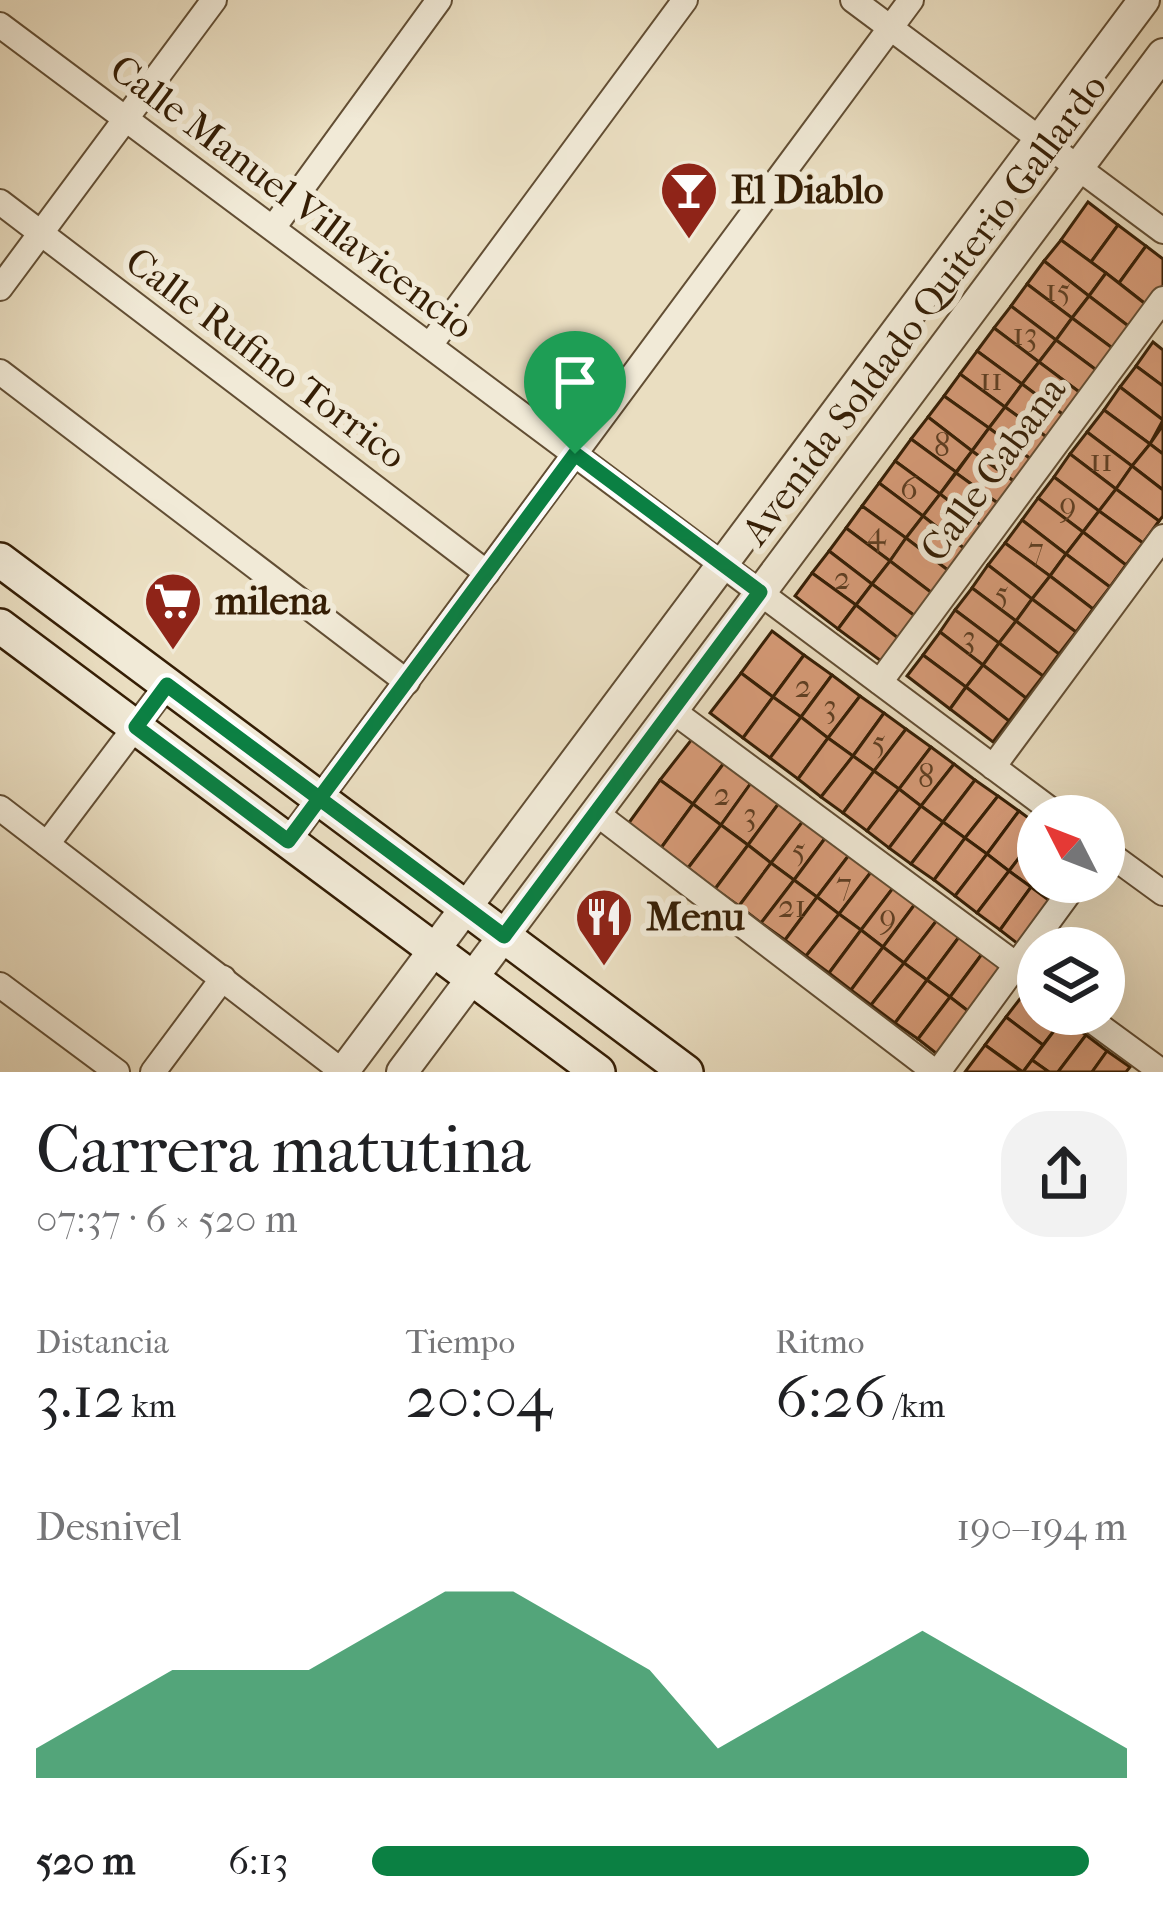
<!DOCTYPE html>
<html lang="es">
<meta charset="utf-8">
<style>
:root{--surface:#fff;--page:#f2f2f2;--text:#202124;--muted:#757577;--accent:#0b8043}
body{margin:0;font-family:"IM FELL French Canon",serif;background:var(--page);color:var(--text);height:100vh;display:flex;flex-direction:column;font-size:45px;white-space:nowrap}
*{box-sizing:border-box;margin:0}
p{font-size:39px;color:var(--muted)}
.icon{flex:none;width:66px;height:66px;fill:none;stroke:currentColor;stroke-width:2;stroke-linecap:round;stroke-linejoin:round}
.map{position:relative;height:1072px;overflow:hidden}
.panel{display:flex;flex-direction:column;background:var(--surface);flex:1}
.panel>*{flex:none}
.needle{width:78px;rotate:312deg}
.controls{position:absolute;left:1017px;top:795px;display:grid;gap:24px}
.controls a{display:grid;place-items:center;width:108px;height:108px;border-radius:50%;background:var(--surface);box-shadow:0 12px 48px #0002;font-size:60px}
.pin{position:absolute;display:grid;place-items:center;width:102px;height:102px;color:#fff;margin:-123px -51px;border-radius:50% 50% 50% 0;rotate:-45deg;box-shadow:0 0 12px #0007}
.pin .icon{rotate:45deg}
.round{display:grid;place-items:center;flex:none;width:126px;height:126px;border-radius:48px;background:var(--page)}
.overview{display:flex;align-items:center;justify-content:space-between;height:204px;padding:0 36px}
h1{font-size:66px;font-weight:600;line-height:90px}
.figures{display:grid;grid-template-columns:repeat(3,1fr);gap:18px;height:204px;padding:12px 36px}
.figures div{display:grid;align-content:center}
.figures b{font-size:60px;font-weight:600}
.figures small{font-size:33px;font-weight:400}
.figures p{font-size:33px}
.chart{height:336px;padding:24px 36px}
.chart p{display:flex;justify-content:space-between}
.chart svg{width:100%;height:216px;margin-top:12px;fill:var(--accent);opacity:.7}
ul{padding:0 36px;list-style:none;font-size:39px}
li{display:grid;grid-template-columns:192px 144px 1fr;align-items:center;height:90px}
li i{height:30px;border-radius:15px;background:var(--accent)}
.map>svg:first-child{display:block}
</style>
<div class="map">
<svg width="1163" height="1072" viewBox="0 0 1163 1072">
<rect width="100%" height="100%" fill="#eadec1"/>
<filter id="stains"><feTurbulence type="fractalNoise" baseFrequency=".00167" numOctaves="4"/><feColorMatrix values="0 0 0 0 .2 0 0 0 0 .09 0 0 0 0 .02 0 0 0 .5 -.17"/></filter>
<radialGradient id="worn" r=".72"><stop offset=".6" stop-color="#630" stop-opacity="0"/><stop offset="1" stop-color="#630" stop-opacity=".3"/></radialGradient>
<!-- building -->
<g fill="#d89c79" stroke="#351e05" stroke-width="3">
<polygon points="1088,202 1118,225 1091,262 1061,240"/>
<polygon points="1118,225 1146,246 1119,283 1091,262"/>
<polygon points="1061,240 1106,273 1089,296 1044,261"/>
<polygon points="1146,246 1163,259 1163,286 1148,306 1119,283"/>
<polygon points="1044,261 1089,296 1072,318 1027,284"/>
<polygon points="1106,273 1148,306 1131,328 1089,296"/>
<polygon points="1027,284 1072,318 1056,340 1011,306"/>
<polygon points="1089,296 1131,328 1115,350 1072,318"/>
<polygon points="1011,306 1056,340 1039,362 994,328"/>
<polygon points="1072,318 1115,350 1099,372 1056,340"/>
<polygon points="994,328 1039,362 1022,384 977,351"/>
<polygon points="1056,340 1099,372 1082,394 1039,362"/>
<polygon points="1153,342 1163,350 1163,386 1136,366"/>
<polygon points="977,351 1022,384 1005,407 960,374"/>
<polygon points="1039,362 1082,394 1065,416 1022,384"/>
<polygon points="1136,366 1163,386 1163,420 1120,387"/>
<polygon points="960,374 1005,407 989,428 944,396"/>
<polygon points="1022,384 1065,416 1048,438 1005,407"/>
<polygon points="1120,387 1163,420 1150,444 1104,410"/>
<polygon points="944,396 989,428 972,451 928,417"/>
<polygon points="1005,407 1048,438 1032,460 989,428"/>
<polygon points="1104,410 1150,444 1132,466 1087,432"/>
<polygon points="928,417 972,451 956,472 911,439"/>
<polygon points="1163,425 1163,454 1150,444"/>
<polygon points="989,428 1032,460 1015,482 972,451"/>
<polygon points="1087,432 1132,466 1116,489 1070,454"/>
<polygon points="911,439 956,472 940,494 895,461"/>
<polygon points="1150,444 1163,454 1163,490 1132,466"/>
<polygon points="972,451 1015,482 999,504 956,473"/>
<polygon points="1070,454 1116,489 1099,511 1054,477"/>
<polygon points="895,461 940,494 923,516 879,483"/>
<polygon points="1132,466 1163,490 1163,516 1159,521 1116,489"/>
<polygon points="956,473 999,504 982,526 940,494"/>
<polygon points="1054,477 1099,511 1083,532 1038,498"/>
<polygon points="879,483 923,516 906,538 862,506"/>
<polygon points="1116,489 1159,521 1143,543 1099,511"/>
<polygon points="940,494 982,526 965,549 923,516"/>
<polygon points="1038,498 1083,532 1066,554 1022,520"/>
<polygon points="862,506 906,538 890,561 846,528"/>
<polygon points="1099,511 1143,543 1126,565 1083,532"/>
<polygon points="923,516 965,549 949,571 906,538"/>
<polygon points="1022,520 1066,554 1050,576 1005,543"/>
<polygon points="846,528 890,561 872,584 829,551"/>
<polygon points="1083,532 1126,565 1110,587 1066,554"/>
<polygon points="906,538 949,571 932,593 890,561"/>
<polygon points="1005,543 1050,576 1032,599 988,565"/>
<polygon points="829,551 872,584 856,605 812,573"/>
<polygon points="1066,554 1110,587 1093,609 1050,576"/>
<polygon points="890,561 932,593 915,616 872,584"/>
<polygon points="988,565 1032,599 1016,621 972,588"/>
<polygon points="812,573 856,605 838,629 795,596"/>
<polygon points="1050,576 1093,609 1076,632 1032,599"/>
<polygon points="872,584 915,616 898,638 856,605"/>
<polygon points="972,588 1016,621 999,643 955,610"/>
<polygon points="1032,599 1076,632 1059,654 1016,621"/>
<polygon points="856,605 898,638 881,661 838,629"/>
<polygon points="955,610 999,643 983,665 940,632"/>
<polygon points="1016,621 1059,654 1043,676 999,643"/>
<polygon points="772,631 804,655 773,697 741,673"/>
<polygon points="940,632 983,665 966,687 923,655"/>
<polygon points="999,643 1043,676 1026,698 983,665"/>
<polygon points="804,655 832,675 801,717 773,697"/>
<polygon points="923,655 966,687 950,709 907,676"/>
<polygon points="983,665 1026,698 1009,721 966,687"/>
<polygon points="741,673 773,697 743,738 710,713"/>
<polygon points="832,675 860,696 828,738 801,717"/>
<polygon points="966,687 1009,721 993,742 950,709"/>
<polygon points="860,696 884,713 853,756 828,738"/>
<polygon points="773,697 801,717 770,758 743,738"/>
<polygon points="884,713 906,729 874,771 853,756"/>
<polygon points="801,717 828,738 798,779 770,758"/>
<polygon points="906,729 931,747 899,789 874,771"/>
<polygon points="828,738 853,756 821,797 798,779"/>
<polygon points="692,739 724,763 693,804 660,780"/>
<polygon points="931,747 954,764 921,806 899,789"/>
<polygon points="853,756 874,771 843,813 821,797"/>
<polygon points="724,763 751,783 721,825 693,804"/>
<polygon points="954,764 975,780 943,822 921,806"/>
<polygon points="874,771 899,789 867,831 843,813"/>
<polygon points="660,780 693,804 661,848 628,824"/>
<polygon points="975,780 998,796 965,838 943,822"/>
<polygon points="751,783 779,803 748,845 721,825"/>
<polygon points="899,789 921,806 889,848 867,831"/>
<polygon points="998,796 1019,811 987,854 965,838"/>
<polygon points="779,803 803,821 771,863 748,845"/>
<polygon points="693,804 721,825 688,868 661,848"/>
<polygon points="921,806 943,822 911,864 889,848"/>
<polygon points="1019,811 1038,825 1038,833 1009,871 987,854"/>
<polygon points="803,821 826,837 794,880 771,863"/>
<polygon points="943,822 965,838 934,880 911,864"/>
<polygon points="721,825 748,845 715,889 688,868"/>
<polygon points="1038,833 1038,878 1031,887 1009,871"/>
<polygon points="826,837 849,855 817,897 794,880"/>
<polygon points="965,838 987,854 955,896 934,880"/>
<polygon points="748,845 771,863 739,906 715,889"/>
<polygon points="987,854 1009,871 977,913 955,896"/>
<polygon points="849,855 871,872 839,914 817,897"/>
<polygon points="771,863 794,880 761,923 739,906"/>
<polygon points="1009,871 1031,887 1000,930 977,913"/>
<polygon points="871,872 893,888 861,930 839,914"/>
<polygon points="1038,878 1038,882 1070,882 1054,904 1031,887"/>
<polygon points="794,880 817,897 785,940 761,923"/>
<polygon points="1031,887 1054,904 1022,947 1000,930"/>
<polygon points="893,888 915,904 883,947 861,930"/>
<polygon points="817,897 839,914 806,956 785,940"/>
<polygon points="915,904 937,920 904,963 883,947"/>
<polygon points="839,914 861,930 829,973 806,956"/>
<polygon points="937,920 959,937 927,980 904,963"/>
<polygon points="861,930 883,947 851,990 829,973"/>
<polygon points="959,937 982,954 950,997 927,980"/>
<polygon points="883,947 904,963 871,1005 851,990"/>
<polygon points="982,954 1005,970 972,1014 950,997"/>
<polygon points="904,963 927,980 895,1023 871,1005"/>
<polygon points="927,980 950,997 918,1039 895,1023"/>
<polygon points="1026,991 1038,1000 1038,1014 1057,1014 1063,1019 1043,1045 1006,1017"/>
<polygon points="950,997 972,1014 941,1057 918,1039"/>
<polygon points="1006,1017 1043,1045 1023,1072 985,1045"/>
<polygon points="1063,1019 1086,1035 1058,1072 1049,1072 1032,1060"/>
<polygon points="1086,1035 1107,1051 1092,1072 1058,1072"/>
<polygon points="985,1045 1022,1072 965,1072"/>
<polygon points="1107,1051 1130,1067 1126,1072 1092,1072"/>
<polygon points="1032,1060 1049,1072 1023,1072"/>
</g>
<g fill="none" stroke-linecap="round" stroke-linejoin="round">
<!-- minor casing -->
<g stroke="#624e34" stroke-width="28">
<g id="minor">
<polyline points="853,0 1163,231"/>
<polyline points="0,25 1059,816"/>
<polyline points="0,202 487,573"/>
<polyline points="273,228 439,0"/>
<polyline points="0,288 214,0"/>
<polyline points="430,345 685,0"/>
<polyline points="0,372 407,682"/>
<polyline points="880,682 1163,299"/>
<polyline points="673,711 1038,981"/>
<polyline points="993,767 1163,537"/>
<polyline points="0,808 343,1072"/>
<polyline points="596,813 935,1072"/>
<polyline points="288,841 911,0"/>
<polyline points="47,844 167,685"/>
<polyline points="1104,850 1163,893"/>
<polyline points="0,985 117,1072"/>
<polyline points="1083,1014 1162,1072"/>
<polyline points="153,1072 223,978"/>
<polyline points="938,1072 1077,882"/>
</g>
</g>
<!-- tertiary casing -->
<g stroke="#624e34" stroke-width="34">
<g id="tertiary">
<polyline points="343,1072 1144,0"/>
<polyline points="402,1072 1163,54"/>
</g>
</g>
<!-- secondary casing -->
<g stroke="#351e05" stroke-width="38">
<g id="secondary">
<polyline points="0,560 686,1072"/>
<polyline points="0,626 598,1072"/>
</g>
</g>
<!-- minor -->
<use href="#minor" stroke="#f1ead7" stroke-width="24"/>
<!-- tertiary -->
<use href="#tertiary" stroke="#f1ead7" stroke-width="30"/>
<!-- secondary -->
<use href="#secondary" stroke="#f1ead7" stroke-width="33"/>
</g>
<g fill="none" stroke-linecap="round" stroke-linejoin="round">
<!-- route casing -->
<g stroke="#fff" stroke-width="24">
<path id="route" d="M575 454C480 583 384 712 288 841L136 727 167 685 504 936 760 592 575 454"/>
</g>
<!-- route -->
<use href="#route" stroke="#0b8043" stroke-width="15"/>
</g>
<!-- icons -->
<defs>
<g id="bar-pin" transform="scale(3)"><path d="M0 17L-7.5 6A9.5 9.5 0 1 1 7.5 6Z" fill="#8f2418" stroke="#f1ead7"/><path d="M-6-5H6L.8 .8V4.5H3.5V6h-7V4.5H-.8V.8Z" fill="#fff"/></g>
<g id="supermarket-pin" transform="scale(3)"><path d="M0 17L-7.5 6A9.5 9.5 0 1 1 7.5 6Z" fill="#8f2418" stroke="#f1ead7"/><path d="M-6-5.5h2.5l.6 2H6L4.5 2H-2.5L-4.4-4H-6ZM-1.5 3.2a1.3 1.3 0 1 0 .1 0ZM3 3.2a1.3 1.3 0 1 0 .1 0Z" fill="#fff"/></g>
<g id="restaurant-pin" transform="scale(3)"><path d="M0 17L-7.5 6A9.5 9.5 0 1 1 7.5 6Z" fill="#8f2418" stroke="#f1ead7"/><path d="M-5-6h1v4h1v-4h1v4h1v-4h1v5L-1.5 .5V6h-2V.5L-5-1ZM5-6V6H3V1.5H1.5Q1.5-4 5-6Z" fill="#fff"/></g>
</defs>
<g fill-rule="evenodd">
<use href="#bar-pin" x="689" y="190"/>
<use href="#supermarket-pin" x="173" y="601"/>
<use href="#restaurant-pin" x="604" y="917"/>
</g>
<g text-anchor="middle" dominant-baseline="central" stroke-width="12" stroke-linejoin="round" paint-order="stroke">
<!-- number labels -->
<g font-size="33" fill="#5e3e22">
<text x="1058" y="290">15</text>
<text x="1025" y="334">13</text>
<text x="991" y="379">11</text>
<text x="942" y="445">8</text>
<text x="1101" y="460">11</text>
<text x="909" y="488">6</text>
<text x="1068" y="505">9</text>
<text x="876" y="533">4</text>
<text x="1036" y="549">7</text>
<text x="842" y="578">2</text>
<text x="1002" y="593">5</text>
<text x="969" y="637">3</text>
<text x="803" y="686">2</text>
<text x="830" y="706">3</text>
<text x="879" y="742">5</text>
<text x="926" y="776">8</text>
<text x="722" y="794">2</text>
<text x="750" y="814">3</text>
<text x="799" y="850">5</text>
<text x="844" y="884">7</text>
<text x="792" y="906">21</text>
<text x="888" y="917">9</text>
</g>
<!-- poi labels -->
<g font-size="39" font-weight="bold" fill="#351e05" stroke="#f1ead7" text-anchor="start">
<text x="731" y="190">El Diablo</text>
<text x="215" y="601">milena</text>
<text x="646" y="917">Menu</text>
</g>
<!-- street labels -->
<g font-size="39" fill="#351e05" stroke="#f1ead7">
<text transform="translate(292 197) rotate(37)">Calle Manuel Villavicencio</text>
<text transform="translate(924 309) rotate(-53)">Avenida Soldado Quiterio Gallardo</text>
<text transform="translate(266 358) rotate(37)">Calle Rufino Torrico</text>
<text transform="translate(993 469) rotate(-54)">Calle Cabana</text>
</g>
</g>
<rect width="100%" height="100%" filter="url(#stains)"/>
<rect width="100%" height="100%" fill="url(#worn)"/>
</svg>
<div class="controls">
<a><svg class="needle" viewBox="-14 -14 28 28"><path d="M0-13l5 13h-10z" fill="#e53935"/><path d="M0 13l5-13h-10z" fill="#757577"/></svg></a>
<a><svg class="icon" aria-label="layers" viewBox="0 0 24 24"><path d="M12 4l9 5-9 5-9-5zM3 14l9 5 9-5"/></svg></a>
</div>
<div class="pin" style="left:575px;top:454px;background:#1e9e55"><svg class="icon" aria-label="arrive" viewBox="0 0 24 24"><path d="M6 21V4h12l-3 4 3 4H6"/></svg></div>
</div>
<section class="panel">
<div class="overview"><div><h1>Carrera matutina</h1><p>07:37 · 6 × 520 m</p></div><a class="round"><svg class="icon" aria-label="share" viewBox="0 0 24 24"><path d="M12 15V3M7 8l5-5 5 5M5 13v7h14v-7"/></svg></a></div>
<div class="figures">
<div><p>Distancia</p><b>3.12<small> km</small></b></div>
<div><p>Tiempo</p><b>20:04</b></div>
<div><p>Ritmo</p><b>6:26<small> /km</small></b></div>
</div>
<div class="chart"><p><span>Desnivel</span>190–194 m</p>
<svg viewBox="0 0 160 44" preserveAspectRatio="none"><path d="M0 44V38L10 30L20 22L30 22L40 22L50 14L60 6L70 6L80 14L90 22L100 38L110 30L120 22L130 14L140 22L150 30L160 38V44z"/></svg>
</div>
<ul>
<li><b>520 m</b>6:13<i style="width:95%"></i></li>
</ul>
</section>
